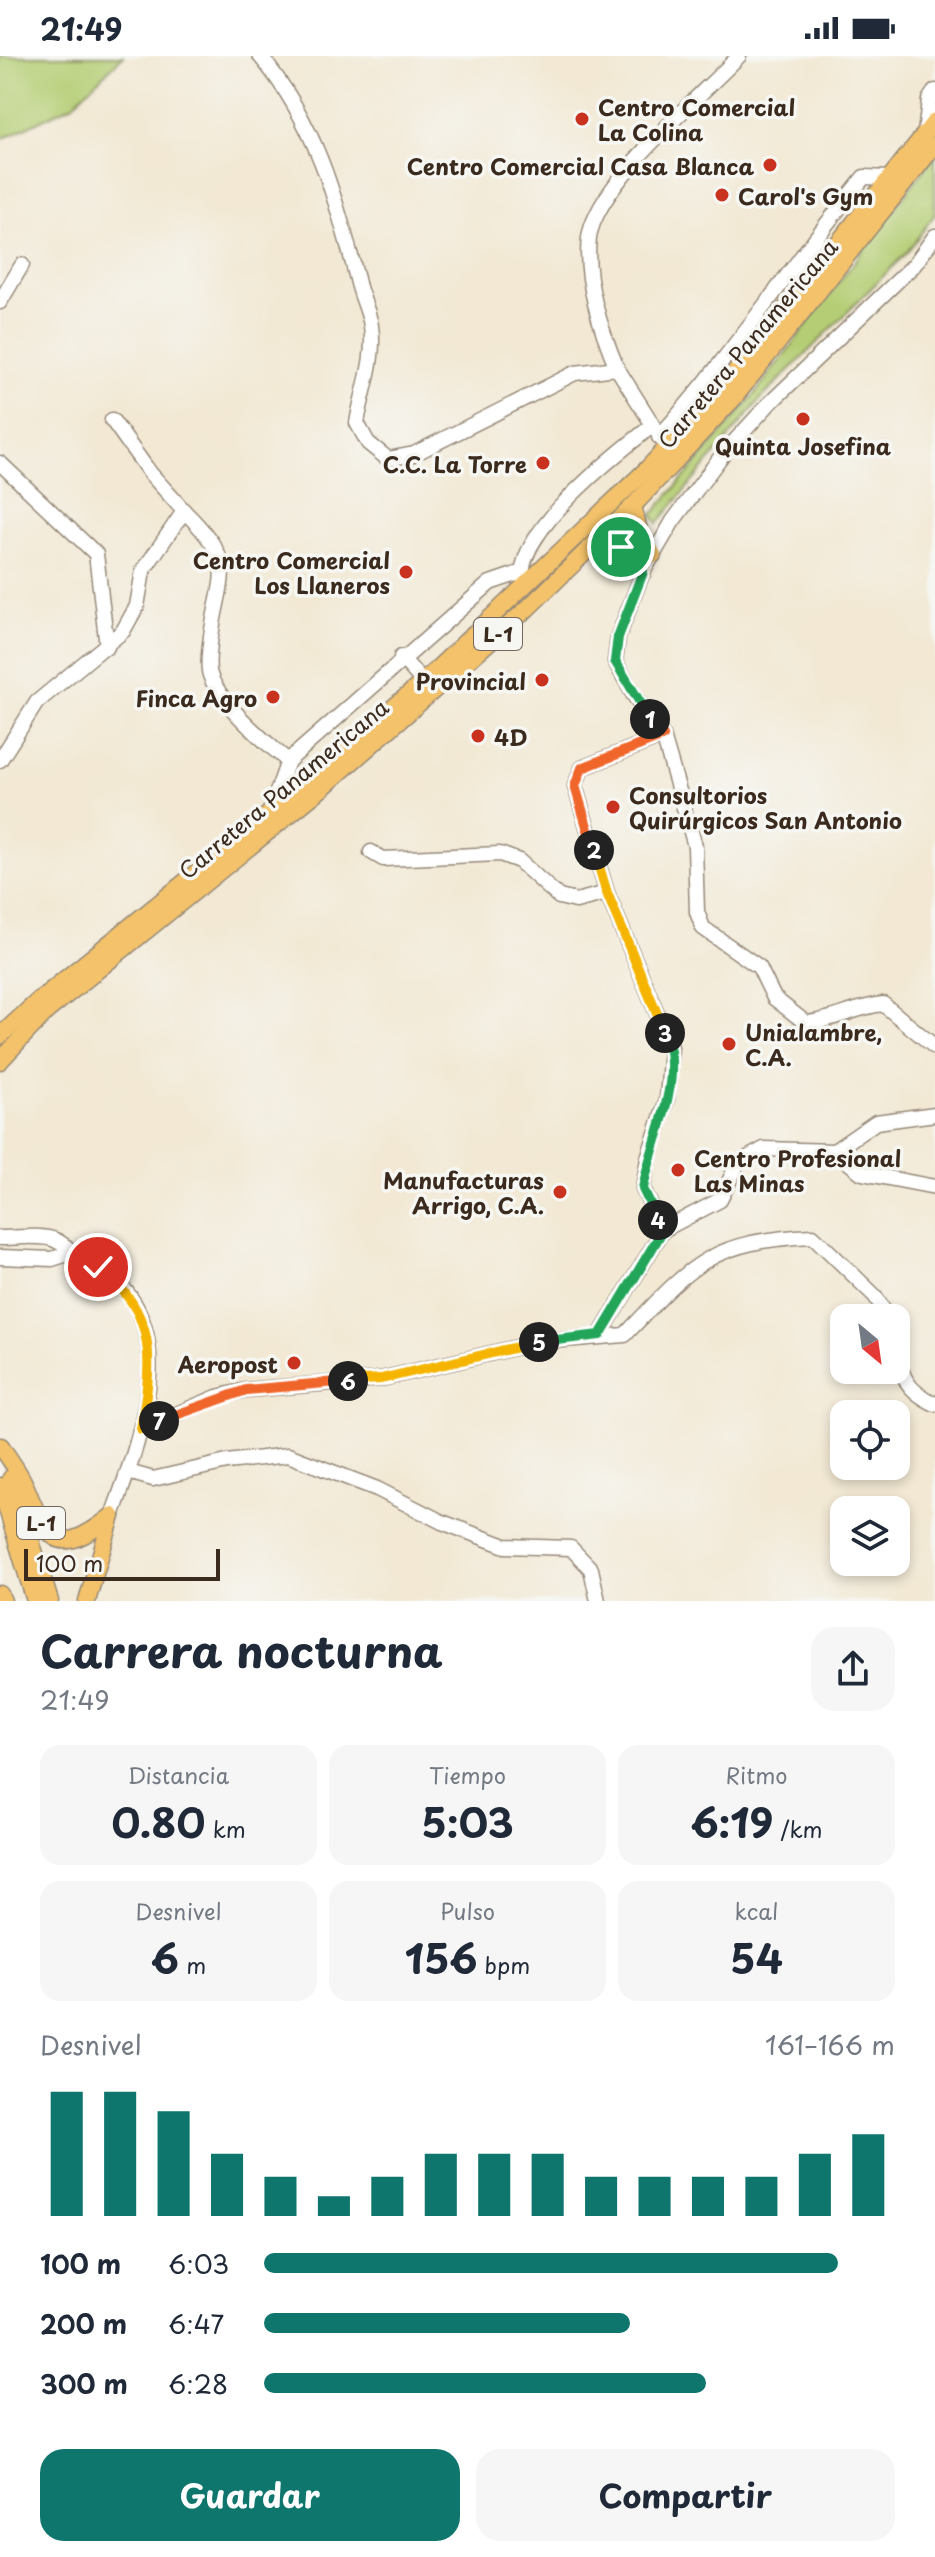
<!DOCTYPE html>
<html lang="es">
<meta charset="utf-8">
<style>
:root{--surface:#fff;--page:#f6f6f7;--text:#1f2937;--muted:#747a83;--accent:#0f766e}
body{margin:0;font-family:"Playpen Sans",sans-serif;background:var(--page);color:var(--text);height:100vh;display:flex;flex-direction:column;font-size:30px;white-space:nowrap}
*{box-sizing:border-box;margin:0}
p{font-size:26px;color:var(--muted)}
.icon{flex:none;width:44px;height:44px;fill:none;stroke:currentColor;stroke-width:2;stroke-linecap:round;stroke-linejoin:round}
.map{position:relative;height:1545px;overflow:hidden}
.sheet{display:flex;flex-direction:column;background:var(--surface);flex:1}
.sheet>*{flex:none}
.needle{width:52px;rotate:151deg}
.tools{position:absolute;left:830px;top:1248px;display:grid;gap:16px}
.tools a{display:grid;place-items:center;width:80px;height:80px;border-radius:16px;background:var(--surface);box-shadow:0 4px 12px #0003;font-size:40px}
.scale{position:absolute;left:24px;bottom:20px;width:196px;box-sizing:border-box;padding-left:8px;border:4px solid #3b2a1e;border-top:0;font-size:22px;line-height:28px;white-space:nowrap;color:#3b2a1e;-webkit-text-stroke:6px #f6f6f2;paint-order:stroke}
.pin{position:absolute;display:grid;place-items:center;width:68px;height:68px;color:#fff;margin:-34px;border:4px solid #fff;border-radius:50%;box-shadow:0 2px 8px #0007}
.km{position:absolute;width:40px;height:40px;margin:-20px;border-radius:50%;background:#222;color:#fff;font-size:22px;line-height:40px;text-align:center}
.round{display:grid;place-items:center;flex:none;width:84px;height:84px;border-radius:24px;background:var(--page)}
.overview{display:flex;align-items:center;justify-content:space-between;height:136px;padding:0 40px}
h1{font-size:44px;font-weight:700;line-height:60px}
.stats{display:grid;grid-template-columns:repeat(3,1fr);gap:12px;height:136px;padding:8px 40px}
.stats div{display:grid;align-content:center;border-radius:20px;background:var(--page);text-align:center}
.stats b{font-size:40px;font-weight:700}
.stats small{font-size:22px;font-weight:400}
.stats p{font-size:22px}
.chart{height:224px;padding:16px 40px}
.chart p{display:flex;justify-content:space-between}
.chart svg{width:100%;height:144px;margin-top:8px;stroke:var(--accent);stroke-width:6}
.primary-button{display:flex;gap:16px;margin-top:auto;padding:16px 40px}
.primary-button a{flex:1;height:92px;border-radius:24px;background:var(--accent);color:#fff;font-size:32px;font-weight:700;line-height:92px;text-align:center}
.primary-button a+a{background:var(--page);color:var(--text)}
ul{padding:0 40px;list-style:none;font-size:26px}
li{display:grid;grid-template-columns:128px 96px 1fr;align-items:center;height:60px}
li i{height:20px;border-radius:10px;background:var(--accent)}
.status{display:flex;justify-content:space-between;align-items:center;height:56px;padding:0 40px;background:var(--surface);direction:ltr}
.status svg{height:22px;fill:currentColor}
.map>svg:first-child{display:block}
</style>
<div class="status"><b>21:49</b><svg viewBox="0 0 49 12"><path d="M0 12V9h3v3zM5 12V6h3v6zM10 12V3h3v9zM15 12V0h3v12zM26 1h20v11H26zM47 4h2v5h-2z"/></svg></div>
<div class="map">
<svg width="935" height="1545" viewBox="0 0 935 1545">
<rect width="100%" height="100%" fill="#f6f6f2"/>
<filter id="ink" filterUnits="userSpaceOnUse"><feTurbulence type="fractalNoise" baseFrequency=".0125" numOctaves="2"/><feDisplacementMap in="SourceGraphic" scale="16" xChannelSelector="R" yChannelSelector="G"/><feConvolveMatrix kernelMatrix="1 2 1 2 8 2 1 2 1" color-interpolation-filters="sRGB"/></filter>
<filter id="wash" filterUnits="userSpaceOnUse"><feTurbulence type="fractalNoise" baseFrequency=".006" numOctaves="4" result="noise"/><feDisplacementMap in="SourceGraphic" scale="32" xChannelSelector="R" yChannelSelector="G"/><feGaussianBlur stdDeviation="1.8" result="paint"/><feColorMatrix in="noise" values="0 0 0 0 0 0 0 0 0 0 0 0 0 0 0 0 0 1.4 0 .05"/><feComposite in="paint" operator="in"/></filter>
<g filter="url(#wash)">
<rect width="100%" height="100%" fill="#f2e8d3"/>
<!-- green -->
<g fill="#b5ce74" stroke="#787c49" stroke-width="2">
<polygon points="0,0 123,0 72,49 0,84"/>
<polygon points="935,99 935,158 907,196 760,344 658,467 652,459 750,344"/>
</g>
</g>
<g filter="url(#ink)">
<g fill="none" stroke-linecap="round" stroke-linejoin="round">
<!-- minor casing -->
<g stroke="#968978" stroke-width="17">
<g id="minor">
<path d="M260 0C315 65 336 142 357 223 360 239 369 255 371 270 376 303 362 336 357 367L368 387 388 403 414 398 575 317 617 312 668 393"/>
<polyline points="925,78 929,44 935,35"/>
<path d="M935 180 914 209 767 350 723 398 673 465 643 516 618 581 615 605 633 638 663 680 695 790 697 856 703 872 759 911 774 942 806 967C833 965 855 951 883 948L935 991"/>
<polyline points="0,246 22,209"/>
<path d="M617 312C601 274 584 224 589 182 596 128 700 41 739 0"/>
<polyline points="112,364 150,417 184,455"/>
<path d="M659 381C733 298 794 206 864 121L890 122"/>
<polyline points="0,407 96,498 107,591"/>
<path d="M524 525C510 480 621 394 652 370"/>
<polyline points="401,601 423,626"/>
<path d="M0 704 37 646 123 575 137 550 143 515 184 455C242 511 218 519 210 588 209 598 207 610 210 619 219 646 265 686 288 705L269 758"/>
<polyline points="288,705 490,527 522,516"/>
<polyline points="371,796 383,803 500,798 519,805 559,841 576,845 607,837"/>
<polyline points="834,1095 876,1066 935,1058"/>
<polyline points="663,1174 720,1144 738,1107 764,1093 834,1095 862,1117 935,1131"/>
<path d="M0 1182C15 1182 42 1178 55 1184 65 1188 74 1199 85 1204 190 1255 142 1377 112 1460"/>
<polyline points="0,1201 52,1203 71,1197"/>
<polyline points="600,1279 663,1174 643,1133 648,1102 667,1043 671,991 607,837 575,730 582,712 663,680"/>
<path d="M896 1287C900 1318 905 1334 935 1348"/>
<path d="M141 1373 217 1341 246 1334 381 1323 539 1286 625 1279C692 1208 710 1185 813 1180L875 1240 889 1262"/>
<polyline points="128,1416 153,1423 227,1406 288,1399 377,1433 442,1466 505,1490 571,1492 591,1513 598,1545"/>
</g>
</g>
<!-- major casing -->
<g stroke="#968978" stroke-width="19">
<g id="major">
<polyline points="633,450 639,474 653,499"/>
<path d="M590 492C617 486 625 496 643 516"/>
<polyline points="0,980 38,945 269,758 423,626 645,415 721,334 935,65"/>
<polyline points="0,1005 47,955 321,733 528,552 633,450 733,343 935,89"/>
<path d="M1 1390C9 1403 19 1415 25 1429 48 1485 56 1504 112 1460"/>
<polyline points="11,1422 50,1545"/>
<polyline points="0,1430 35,1545"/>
<polyline points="0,1538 3,1545"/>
<polyline points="87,1545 112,1460"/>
</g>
</g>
<!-- minor -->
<use href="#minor" stroke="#fff" stroke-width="14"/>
<!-- major -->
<use href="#major" stroke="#f3c26a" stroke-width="16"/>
</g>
</g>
<g fill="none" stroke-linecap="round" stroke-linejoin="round" filter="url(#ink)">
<!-- split-1 casing -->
<g stroke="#fff" stroke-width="16">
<polyline id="split-1" points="621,491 643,516 618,581 615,605 650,663"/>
</g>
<!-- split-2 casing -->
<g stroke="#fff" stroke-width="16">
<polyline id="split-2" points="594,794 575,730 582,712 663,680 650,663"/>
</g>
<!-- split-3 casing -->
<g stroke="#fff" stroke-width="16">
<polyline id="split-3" points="594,794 607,837 665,977"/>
</g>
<!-- split-4 casing -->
<g stroke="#fff" stroke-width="16">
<path id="split-4" d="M658 1164 643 1133C651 1084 685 1026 665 977"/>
</g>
<!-- split-5 casing -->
<g stroke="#fff" stroke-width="16">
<polyline id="split-5" points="539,1286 600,1279 663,1174 658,1164"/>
</g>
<!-- split-6 casing -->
<g stroke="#fff" stroke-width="16">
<polyline id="split-6" points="348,1325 381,1323 539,1286"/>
</g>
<!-- split-7 casing -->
<g stroke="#fff" stroke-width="16">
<polyline id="split-7" points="159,1365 246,1334 348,1325"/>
</g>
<!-- split-8 casing -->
<g stroke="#fff" stroke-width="16">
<path id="split-8" d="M98 1211C159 1258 152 1305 141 1373L159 1365"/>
</g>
<!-- split-1 -->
<use href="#split-1" stroke="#22a559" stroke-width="10"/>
<!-- split-2 -->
<use href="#split-2" stroke="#f0652b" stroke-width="10"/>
<!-- split-3 -->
<use href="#split-3" stroke="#f5b400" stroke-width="10"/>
<!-- split-4 -->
<use href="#split-4" stroke="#22a559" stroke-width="10"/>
<!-- split-5 -->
<use href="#split-5" stroke="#22a559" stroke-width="10"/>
<!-- split-6 -->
<use href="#split-6" stroke="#f5b400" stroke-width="10"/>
<!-- split-7 -->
<use href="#split-7" stroke="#f0652b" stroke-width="10"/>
<!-- split-8 -->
<use href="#split-8" stroke="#f5b400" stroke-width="10"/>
</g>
<!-- markers -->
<g fill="#c8321e" stroke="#f6f6f2" stroke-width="3">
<circle cx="582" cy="63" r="8"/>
<circle cx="770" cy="109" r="8"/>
<circle cx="722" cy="139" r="8"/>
<circle cx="803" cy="363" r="8"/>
<circle cx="543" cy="407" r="8"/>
<circle cx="406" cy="516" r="8"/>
<circle cx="542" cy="624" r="8"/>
<circle cx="273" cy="641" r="8"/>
<circle cx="478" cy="680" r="8"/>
<circle cx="613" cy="751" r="8"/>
<circle cx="729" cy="988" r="8"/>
<circle cx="678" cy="1114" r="8"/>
<circle cx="560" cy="1136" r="8"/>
<circle cx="294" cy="1307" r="8"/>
</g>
<g text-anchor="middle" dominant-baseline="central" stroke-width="7" stroke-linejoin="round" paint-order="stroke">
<!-- shield labels -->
<g fill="#f6f6f2" stroke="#73675e" stroke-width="2">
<rect x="474" y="562" width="48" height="32" rx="6"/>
<rect x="17" y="1451" width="48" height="32" rx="6"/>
</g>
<g font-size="20" font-weight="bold" fill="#3b2a1e">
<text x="498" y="578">L-1</text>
<text x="41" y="1467">L-1</text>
</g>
<!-- poi labels -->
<g font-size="22" font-weight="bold" fill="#3b2a1e" stroke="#f6f6f2" text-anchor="end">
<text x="598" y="50" text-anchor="start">Centro Comercial<tspan x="598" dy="25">La Colina</tspan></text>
<text x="754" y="109">Centro Comercial Casa Blanca</text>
<text x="738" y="139" text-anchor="start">Carol's Gym</text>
<text x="803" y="389" text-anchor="middle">Quinta Josefina</text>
<text x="527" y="407">C.C. La Torre</text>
<text x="390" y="503">Centro Comercial<tspan x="390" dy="25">Los Llaneros</tspan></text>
<text x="526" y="624">Provincial</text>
<text x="257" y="641">Finca Agro</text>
<text x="494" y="680" text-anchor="start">4D</text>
<text x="629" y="738" text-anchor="start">Consultorios<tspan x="629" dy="25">Quirúrgicos San Antonio</tspan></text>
<text x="745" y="975" text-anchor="start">Unialambre,<tspan x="745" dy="25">C.A.</tspan></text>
<text x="694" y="1101" text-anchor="start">Centro Profesional<tspan x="694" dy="25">Las Minas</tspan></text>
<text x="544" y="1123">Manufacturas<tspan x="544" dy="25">Arrigo, C.A.</tspan></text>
<text x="278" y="1307">Aeropost</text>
</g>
<!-- street labels -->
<g font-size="22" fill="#3b2a1e" stroke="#f6f6f2">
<text transform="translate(747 287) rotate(-50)">Carretera Panamericana</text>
<text transform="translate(283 732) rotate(-40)">Carretera Panamericana</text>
</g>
</g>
</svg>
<div class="tools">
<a><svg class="needle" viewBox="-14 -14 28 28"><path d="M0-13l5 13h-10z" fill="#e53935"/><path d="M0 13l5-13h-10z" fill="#747a83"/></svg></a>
<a><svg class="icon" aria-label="locate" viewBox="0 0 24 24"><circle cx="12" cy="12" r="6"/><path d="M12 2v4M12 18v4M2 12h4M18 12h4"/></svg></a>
<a><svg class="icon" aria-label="layers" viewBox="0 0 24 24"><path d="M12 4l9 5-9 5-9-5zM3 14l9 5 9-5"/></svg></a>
</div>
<div class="scale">100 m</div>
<div class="pin" style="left:621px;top:491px;background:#1e9e55"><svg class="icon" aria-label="arrive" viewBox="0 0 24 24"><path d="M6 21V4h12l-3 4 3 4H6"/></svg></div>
<div class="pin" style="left:98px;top:1211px;background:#d93025"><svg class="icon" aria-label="check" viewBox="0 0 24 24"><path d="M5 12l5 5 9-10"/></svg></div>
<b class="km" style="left:650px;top:663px">1</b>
<b class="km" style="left:594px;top:794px">2</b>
<b class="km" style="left:665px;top:977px">3</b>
<b class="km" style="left:658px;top:1164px">4</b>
<b class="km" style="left:539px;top:1286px">5</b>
<b class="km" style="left:348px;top:1325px">6</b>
<b class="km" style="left:159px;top:1365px">7</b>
</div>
<section class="sheet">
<div class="overview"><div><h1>Carrera nocturna</h1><p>21:49</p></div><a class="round"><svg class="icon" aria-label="share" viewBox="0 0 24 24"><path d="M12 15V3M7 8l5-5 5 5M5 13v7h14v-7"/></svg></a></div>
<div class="stats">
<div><p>Distancia</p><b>0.80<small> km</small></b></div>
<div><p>Tiempo</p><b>5:03</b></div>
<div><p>Ritmo</p><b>6:19<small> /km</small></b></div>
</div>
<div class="stats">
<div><p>Desnivel</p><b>6<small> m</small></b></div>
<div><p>Pulso</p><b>156<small> bpm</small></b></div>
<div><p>kcal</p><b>54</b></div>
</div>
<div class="chart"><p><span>Desnivel</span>161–166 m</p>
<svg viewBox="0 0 160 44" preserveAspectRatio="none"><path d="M5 44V6M15 44V6M25 44V12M35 44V25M45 44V32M55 44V38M65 44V32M75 44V25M85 44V25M95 44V25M105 44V32M115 44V32M125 44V32M135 44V32M145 44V25M155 44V19"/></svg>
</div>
<ul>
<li><b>100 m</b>6:03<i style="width:91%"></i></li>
<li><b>200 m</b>6:47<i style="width:58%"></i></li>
<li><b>300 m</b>6:28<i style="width:70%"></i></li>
</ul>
<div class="primary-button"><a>Guardar</a><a>Compartir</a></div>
</section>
